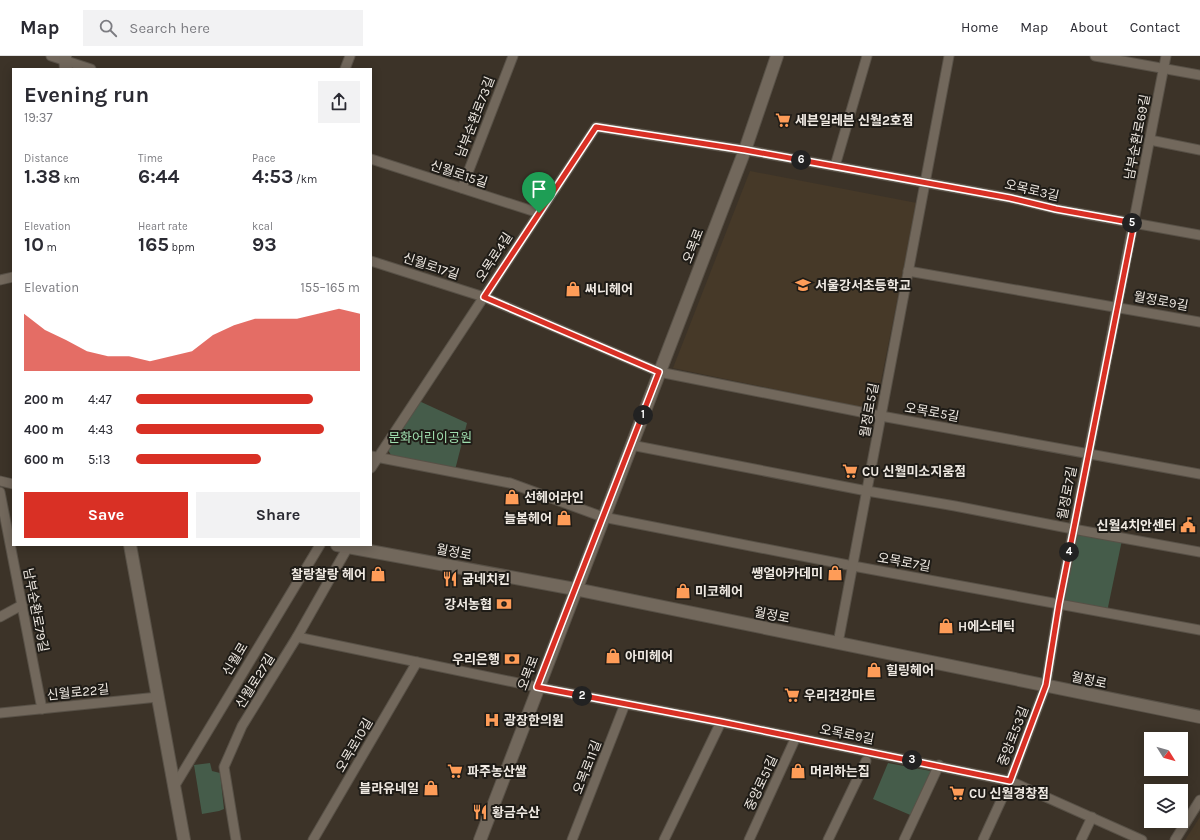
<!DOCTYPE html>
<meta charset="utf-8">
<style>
:root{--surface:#fff;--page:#f2f2f3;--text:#2b2b33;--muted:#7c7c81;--line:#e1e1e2;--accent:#d93025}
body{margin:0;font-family:Karla,"Noto Sans KR",sans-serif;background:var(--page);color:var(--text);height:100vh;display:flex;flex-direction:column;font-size:15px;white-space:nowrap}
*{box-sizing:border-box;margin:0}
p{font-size:13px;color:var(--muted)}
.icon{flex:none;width:22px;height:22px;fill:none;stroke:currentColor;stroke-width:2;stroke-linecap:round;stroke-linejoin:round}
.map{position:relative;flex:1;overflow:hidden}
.panel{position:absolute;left:12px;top:12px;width:360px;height:478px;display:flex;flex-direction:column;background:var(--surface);border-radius:0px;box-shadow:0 2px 10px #0003}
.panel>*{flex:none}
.needle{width:26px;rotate:127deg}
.fabs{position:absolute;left:1144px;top:676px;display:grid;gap:8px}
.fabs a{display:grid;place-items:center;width:44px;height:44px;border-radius:0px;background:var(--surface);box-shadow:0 2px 10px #0003;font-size:20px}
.pin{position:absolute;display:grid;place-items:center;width:34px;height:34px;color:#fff;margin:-41px -17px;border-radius:50% 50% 50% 0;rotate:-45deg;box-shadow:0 0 4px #0007}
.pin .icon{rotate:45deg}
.km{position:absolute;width:20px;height:20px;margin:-10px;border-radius:50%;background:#222;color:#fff;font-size:11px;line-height:20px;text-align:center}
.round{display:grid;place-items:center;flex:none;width:42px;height:42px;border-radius:0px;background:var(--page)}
.overview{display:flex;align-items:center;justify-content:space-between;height:68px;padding:0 12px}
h1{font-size:22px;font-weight:700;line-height:30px}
.stats{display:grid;grid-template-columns:repeat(3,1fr);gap:6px;height:68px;padding:4px 12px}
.stats div{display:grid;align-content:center}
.stats b{font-size:20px;font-weight:700}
.stats small{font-size:11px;font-weight:400}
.stats p{font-size:11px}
.chart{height:112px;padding:8px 12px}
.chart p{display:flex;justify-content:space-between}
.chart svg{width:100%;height:72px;margin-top:4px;fill:var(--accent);opacity:.7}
.primary-button{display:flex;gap:8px;margin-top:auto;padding:8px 12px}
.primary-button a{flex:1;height:46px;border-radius:0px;background:var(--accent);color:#fff;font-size:16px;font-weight:700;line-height:46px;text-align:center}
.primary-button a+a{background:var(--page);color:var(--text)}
ul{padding:0 12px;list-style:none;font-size:13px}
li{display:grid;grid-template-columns:64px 48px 1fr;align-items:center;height:30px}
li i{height:10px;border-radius:5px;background:var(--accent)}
header{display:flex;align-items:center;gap:24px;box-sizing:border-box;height:56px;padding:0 20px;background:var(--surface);border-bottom:1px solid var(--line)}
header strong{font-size:19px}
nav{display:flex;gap:22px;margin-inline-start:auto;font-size:14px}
.search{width:280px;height:36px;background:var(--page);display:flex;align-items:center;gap:10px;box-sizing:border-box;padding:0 14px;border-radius:0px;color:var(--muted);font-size:15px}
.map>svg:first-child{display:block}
</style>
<header>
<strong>Map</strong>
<div class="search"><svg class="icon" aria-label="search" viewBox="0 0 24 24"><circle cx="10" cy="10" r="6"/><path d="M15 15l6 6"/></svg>Search here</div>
<nav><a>Home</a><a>Map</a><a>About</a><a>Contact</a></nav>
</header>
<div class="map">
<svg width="1200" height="784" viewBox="0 0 1200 784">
<rect width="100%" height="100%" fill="#3c3328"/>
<!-- built -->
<g fill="#463928">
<polygon points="750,115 917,147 875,354 673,312"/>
<polygon points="1200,761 1200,784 1185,784"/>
</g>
<!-- green -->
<g fill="#455c4a">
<polygon points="419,345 467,367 455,414 394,404 388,394"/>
<polygon points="1075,475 1122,484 1107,556 1060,547"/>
<polygon points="210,707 212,715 220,717 224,753 219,755 202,758 194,709"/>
<polygon points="888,707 936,716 915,761 873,743"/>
</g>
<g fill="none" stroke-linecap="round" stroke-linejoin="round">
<!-- street casing -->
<g stroke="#585147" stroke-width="11">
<g id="street">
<polyline points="51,0 91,13"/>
<polyline points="1095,0 1200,19"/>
<polyline points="345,13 350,0"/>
<polyline points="1150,84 1200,94"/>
<polyline points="371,103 539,157"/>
<polyline points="835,110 867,0"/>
<polyline points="462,132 513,0"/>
<polyline points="371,205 484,241 659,316 881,360 1200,418"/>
<polyline points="908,215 1200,266"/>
<polyline points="0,224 13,221"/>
<polyline points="631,389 867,435 955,450 1073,473 1200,496"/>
<polyline points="371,400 510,427 603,461 853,510 1200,574"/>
<polyline points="371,412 596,71 745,94 1010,142 1056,153 1200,179"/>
<polyline points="0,425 13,428"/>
<polyline points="0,436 42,653"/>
<polyline points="0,561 22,549"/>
<polyline points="297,581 537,631 721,666 1010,725 1142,784"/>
<polyline points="838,587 949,0"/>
<polyline points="0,657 158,641"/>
<polyline points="174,731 320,489"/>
<polyline points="236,784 224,711 242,670 297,581 348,491"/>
<polyline points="313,784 417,606"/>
<polyline points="572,784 625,648"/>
<polyline points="664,784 721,666"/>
<polyline points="749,784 796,681"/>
<polyline points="828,784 866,705"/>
<polyline points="904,784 939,709"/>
<polyline points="983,784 1010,725 1046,629 1059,548 1166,0"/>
<polyline points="1081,784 1092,761"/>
<polyline points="1175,784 1200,744"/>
</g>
</g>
<!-- secondary casing -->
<g stroke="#585147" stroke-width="14">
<g id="secondary">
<polyline points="65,0 66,13"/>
<polyline points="130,489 184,784"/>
<polyline points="337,489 575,533 1200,661"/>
<polyline points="480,784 745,94 777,0"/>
</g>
</g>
<!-- street -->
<use href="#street" stroke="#72685c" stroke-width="9"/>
<!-- secondary -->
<use href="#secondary" stroke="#72685c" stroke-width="12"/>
</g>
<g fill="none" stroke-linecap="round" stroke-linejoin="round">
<!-- route casing -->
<g stroke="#fff" stroke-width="8">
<polygon id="route" points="596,71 745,94 1010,142 1056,153 1134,167 1059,548 1046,629 1010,725 721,666 537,631 659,316 484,241"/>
</g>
<!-- route -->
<use href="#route" stroke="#d93025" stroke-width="5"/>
</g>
<!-- icons -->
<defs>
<g id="supermarket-bare" transform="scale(1.2)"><path d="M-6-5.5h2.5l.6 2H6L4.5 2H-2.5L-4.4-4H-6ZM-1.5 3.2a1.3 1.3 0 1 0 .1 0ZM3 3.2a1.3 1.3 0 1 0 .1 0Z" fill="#fe9c58" stroke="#1f1c17" stroke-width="2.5" paint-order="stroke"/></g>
<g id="school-bare" transform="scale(1.2)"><path d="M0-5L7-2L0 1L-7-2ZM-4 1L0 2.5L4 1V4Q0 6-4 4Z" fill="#fe9c58" stroke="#1f1c17" stroke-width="2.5" paint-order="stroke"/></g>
<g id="shop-bare" transform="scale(1.2)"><path d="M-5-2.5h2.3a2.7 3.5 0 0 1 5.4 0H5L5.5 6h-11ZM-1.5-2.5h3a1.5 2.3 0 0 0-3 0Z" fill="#fe9c58" stroke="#1f1c17" stroke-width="2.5" paint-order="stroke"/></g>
<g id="civic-bare" transform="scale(1.2)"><path d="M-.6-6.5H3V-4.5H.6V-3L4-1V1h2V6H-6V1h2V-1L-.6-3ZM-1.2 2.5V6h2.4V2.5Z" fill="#fe9c58" stroke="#1f1c17" stroke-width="2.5" paint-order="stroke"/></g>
<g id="restaurant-bare" transform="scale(1.2)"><path d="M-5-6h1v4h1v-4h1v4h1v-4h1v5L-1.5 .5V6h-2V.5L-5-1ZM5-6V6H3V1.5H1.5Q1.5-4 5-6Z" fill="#fe9c58" stroke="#1f1c17" stroke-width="2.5" paint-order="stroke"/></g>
<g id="bank-bare" transform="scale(1.2)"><path d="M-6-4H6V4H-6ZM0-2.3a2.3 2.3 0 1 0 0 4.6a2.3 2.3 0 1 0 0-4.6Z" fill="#fe9c58" stroke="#1f1c17" stroke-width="2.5" paint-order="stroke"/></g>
<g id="hospital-bare" transform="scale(1.2)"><path d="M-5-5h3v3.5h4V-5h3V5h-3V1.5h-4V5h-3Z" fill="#fe9c58" stroke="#1f1c17" stroke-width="2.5" paint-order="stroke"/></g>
</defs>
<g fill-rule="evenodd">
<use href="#supermarket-bare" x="783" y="64"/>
<use href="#school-bare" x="803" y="229"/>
<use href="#shop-bare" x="573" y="233"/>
<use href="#supermarket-bare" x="850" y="415"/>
<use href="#shop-bare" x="512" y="441"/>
<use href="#shop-bare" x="564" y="462"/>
<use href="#civic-bare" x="1188" y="469"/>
<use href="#shop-bare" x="835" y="517"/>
<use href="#shop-bare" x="378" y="518"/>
<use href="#restaurant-bare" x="450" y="523"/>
<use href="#shop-bare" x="683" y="535"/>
<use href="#bank-bare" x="504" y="548"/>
<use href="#shop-bare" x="946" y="570"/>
<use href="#shop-bare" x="613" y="600"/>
<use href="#bank-bare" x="512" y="603"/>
<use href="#shop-bare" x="874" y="614"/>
<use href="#supermarket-bare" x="792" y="639"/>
<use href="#hospital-bare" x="492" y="664"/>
<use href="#supermarket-bare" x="455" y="715"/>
<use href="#shop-bare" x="798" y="715"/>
<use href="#shop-bare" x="431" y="732"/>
<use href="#supermarket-bare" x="957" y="737"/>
<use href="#restaurant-bare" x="480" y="756"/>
</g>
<g text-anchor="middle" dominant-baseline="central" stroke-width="4" stroke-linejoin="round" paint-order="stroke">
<!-- street labels -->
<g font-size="13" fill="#efe9e2" stroke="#1f1c17">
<text transform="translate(475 61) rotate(-69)">남부순환로73길</text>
<text transform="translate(1137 81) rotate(-79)">남부순환로69길</text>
<text transform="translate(459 118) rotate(18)">신월로15길</text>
<text transform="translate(1032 134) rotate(13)">오목로3길</text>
<text transform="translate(693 190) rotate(-69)">오목로</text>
<text transform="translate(494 201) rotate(-57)">오목로4길</text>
<text transform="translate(431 210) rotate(18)">신월로17길</text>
<text transform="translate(1161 245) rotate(10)">월정로9길</text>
<text transform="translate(869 354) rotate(-80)">월정로5길</text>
<text transform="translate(932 356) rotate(10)">오목로5길</text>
<text transform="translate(1067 437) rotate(-79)">월정로7길</text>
<text transform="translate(454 496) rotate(11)">월정로</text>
<text transform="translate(904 506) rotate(10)">오목로7길</text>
<text transform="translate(36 554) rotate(79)">남부순환로79길</text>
<text transform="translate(772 559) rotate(11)">월정로</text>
<text transform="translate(235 603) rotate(-59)">신월로</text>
<text transform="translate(528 617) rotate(-69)">오목로</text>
<text transform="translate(1089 624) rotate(12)">월정로</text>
<text transform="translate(255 625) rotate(-58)">신월로27길</text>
<text transform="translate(78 636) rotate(-6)">신월로22길</text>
<text transform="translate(847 678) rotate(11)">오목로9길</text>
<text transform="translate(1013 680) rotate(-69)">중앙로53길</text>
<text transform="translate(354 689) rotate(-60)">오목로10길</text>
<text transform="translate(587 711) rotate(-69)">오목로11길</text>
<text transform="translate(761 727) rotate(-65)">중앙로51길</text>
</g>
<!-- poi labels -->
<g font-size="13" font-weight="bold" fill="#efe9e2" stroke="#1f1c17" text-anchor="start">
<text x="795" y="64">세븐일레븐 신월2호점</text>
<text x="815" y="229">서울강서초등학교</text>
<text x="585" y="233">써니헤어</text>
<text x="862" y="415">CU 신월미소지움점</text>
<text x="524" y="441">선헤어라인</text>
<text x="552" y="462" text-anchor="end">늘봄헤어</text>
<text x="1176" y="469" text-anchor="end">신월4치안센터</text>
<text x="823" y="517" text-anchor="end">쌩얼아카데미</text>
<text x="366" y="518" text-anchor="end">찰랑찰랑 헤어</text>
<text x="462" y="523">굽네치킨</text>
<text x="695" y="535">미코헤어</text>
<text x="492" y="548" text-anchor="end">강서농협</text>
<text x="958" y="570">H에스테틱</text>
<text x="625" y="600">아미헤어</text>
<text x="500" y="603" text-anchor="end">우리은행</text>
<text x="886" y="614">힐링헤어</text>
<text x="804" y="639">우리건강마트</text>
<text x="504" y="664">광장한의원</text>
<text x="467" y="715">파주농산쌀</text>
<text x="810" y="715">머리하는집</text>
<text x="419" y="732" text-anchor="end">블라유네일</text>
<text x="969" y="737">CU 신월경창점</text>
<text x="492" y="756">황금수산</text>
</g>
<!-- park labels -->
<g font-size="13" fill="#9fdeae" stroke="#1f1c17">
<text x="430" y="381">문화어린이공원</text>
</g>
</g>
</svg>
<div class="fabs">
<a><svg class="needle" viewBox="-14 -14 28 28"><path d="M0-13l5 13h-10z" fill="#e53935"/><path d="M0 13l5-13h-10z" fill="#7c7c81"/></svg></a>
<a><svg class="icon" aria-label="layers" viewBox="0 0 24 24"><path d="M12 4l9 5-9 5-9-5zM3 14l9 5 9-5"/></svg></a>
</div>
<div class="pin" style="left:539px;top:157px;background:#1e9e55"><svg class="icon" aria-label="arrive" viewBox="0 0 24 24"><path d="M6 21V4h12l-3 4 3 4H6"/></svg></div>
<b class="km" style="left:643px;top:359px">1</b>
<b class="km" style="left:582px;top:640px">2</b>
<b class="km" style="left:912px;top:704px">3</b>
<b class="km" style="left:1069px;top:496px">4</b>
<b class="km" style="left:1132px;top:167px">5</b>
<b class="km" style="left:801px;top:104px">6</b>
<section class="panel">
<div class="overview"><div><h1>Evening run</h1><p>19:37</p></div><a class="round"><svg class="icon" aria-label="share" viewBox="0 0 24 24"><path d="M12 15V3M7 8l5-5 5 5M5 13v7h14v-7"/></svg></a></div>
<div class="stats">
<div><p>Distance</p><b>1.38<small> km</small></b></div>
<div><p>Time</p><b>6:44</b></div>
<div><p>Pace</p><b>4:53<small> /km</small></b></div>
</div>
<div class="stats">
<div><p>Elevation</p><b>10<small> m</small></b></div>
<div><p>Heart rate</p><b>165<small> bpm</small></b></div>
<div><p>kcal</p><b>93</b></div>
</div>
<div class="chart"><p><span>Elevation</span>155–165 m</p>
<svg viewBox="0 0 160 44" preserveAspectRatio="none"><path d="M0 44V9L10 19L20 25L30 32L40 35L50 35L60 38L70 35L80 32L90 22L100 16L110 12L120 12L130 12L140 9L150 6L160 9V44z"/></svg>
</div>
<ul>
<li><b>200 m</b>4:47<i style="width:79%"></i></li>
<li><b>400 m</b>4:43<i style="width:84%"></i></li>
<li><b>600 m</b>5:13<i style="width:56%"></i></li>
</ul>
<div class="primary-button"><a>Save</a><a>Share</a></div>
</section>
</div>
